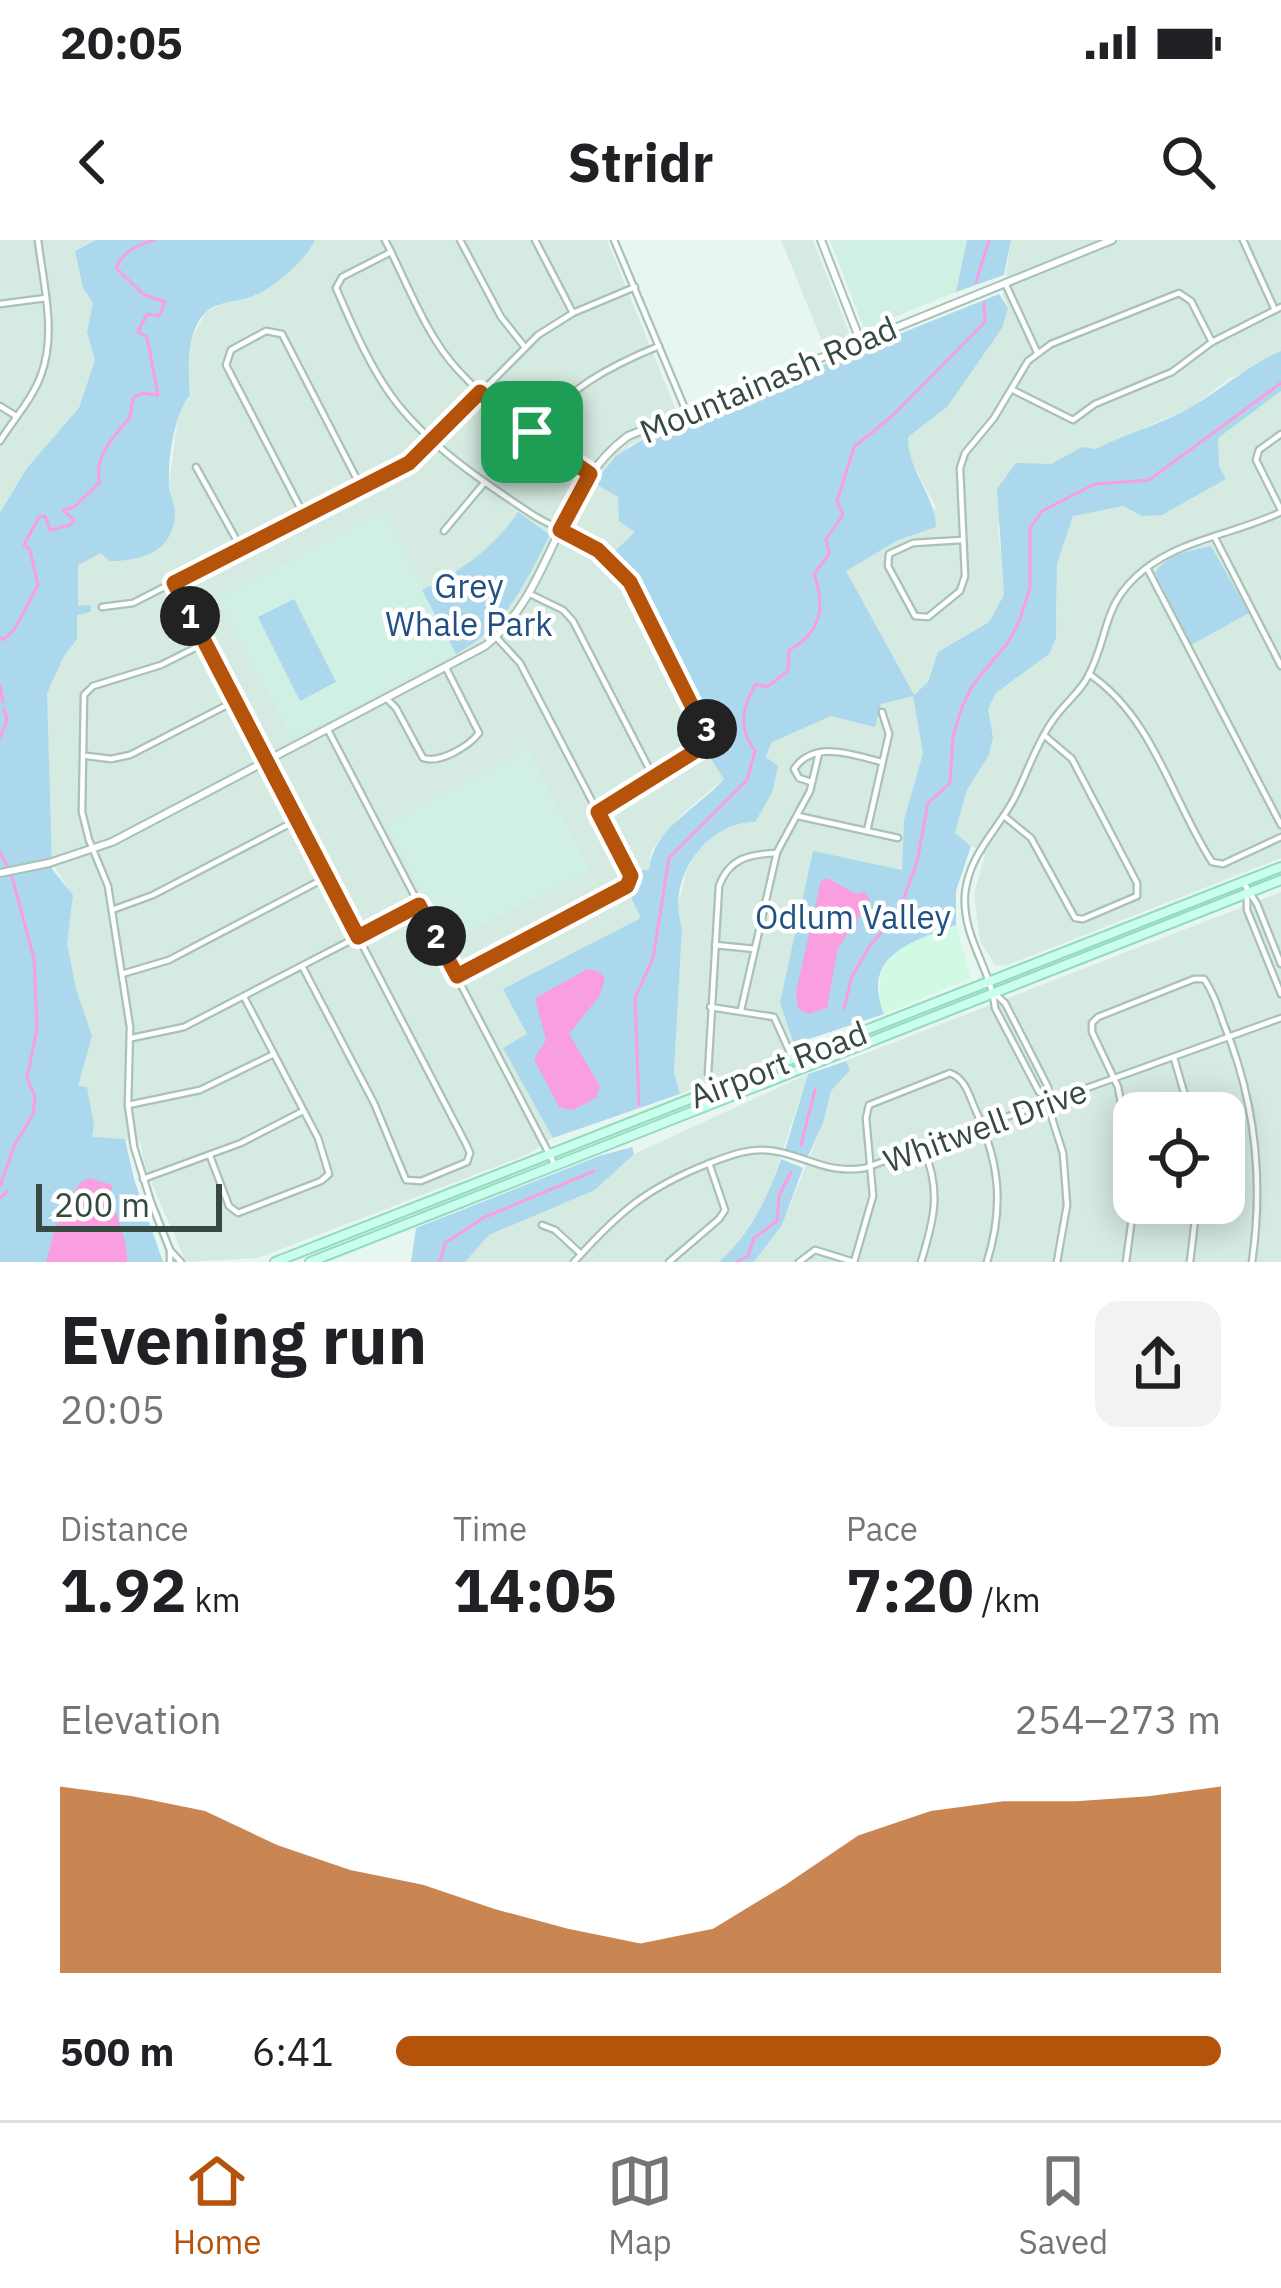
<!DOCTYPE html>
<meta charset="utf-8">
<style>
:root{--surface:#fff;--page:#f2f2f2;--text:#202124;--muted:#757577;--line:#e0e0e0;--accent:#b45309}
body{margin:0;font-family:"IBM Plex Sans",sans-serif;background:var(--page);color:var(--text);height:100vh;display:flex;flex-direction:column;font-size:45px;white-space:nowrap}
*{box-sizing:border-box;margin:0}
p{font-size:39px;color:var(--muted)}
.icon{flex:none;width:66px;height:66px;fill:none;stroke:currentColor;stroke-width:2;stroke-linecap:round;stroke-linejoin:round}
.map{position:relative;height:1022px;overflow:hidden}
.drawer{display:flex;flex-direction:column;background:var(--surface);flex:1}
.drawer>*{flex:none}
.tools{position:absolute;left:1113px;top:852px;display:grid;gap:24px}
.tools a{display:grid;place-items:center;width:132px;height:132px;border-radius:24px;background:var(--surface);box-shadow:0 6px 30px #0003;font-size:60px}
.scale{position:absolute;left:36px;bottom:30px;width:186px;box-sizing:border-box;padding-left:12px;border:6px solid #354a40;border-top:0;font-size:33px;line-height:42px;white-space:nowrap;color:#354a40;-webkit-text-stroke:9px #fff;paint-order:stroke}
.pin{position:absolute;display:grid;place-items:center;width:102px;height:102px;color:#fff;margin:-51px;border-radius:24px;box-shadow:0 6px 18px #0006}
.km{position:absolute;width:60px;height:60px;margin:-30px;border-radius:50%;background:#222;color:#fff;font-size:33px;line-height:60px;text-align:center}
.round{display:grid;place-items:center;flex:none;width:126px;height:126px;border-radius:24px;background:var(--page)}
.summary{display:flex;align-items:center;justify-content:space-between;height:204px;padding:0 60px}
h1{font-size:66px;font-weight:800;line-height:90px}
.figures{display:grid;grid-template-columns:repeat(3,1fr);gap:18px;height:204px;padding:12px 60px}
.figures div{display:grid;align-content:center}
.figures b{font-size:60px;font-weight:800}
.figures small{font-size:33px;font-weight:400}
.figures p{font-size:33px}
.chart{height:336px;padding:24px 60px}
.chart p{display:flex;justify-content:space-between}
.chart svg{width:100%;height:216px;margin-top:12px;fill:var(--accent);opacity:.7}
ul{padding:0 60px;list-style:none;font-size:39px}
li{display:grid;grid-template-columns:192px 144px 1fr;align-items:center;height:90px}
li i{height:30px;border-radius:15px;background:var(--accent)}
.status{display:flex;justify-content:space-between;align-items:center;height:84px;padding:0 60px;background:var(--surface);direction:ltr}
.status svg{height:33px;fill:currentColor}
header{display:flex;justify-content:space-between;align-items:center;height:156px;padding:0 60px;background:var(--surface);font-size:54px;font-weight:800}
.menu{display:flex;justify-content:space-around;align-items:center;height:168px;border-top:3px solid var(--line);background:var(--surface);font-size:33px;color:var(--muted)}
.menu a{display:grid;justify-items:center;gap:6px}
.menu .active{color:var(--accent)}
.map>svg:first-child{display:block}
</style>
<div class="status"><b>20:05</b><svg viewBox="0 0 49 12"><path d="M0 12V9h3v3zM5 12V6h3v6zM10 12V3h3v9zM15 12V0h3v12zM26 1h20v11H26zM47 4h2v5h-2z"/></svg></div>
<header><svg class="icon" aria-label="back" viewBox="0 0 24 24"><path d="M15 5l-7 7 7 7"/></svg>Stridr<svg class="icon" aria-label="search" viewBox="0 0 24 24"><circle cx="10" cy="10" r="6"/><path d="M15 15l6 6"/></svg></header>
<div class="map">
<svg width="1281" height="1022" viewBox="0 0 1281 1022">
<rect width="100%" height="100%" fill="#e8f6f0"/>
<!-- residential -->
<g fill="#d5eae1" fill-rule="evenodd">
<polygon points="0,0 96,0 75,11 83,48 93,63 88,92 95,120 80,168 27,228 0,273"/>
<polygon points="315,0 607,0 681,182 630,205 594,242 618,257 635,292 614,314 640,348 716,494 713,511 724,539 681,575 651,611 649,631 635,630 637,643 629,653 642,678 528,794 504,808 553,898 529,914 258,1018 186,1022 146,930 140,901 91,897 78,847 63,710 72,655 47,615 47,439 77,375 78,325 175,273 169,244 179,168 190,155 188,129 192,98 206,72 228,61 255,56 291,28"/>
<polygon points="781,0 813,0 849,92 847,97 824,106"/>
<polygon points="1011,0 1281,0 1281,111 1255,129 1230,138 1192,167 1096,209 1082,207 1051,224 1016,224 998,287 1005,355 989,382 938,412 928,442 914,455 923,513 904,580 902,631 780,763 794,804 776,817 680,854 674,832 682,688 676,672 686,633 697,610 721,589 743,582 774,497 831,476 874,486 881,464 846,331 936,268 906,210 908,197 947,167 1008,68 1003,55"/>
<polygon points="1281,151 1281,618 1005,726 995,725 980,701 974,654 985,615 955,594 967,550 989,515 993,497 988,469 996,453 1049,414 1057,375 1057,324 1073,275 1123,266 1142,276 1225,238 1219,226 1217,198"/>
<path d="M1281 652V1022H754L782 985 823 883 831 851 850 830 846 821ZM1134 873H1224V963H1134Z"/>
<polygon points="808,834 764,967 737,1005 719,1022 465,1022 489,995 595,950 634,914"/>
</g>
<!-- commercial -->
<polygon fill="#d1f9e4" points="956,685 971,738 884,774 878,760 882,730 897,707"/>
<!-- education -->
<g fill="#d0f0e4">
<polygon points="830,0 967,0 956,52 868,88 863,86"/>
<polygon points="385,272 456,414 293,499 217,358"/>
<polygon points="528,509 590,630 448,703 387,585"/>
</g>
<!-- green -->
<g fill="#acd8ee">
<path d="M96 0H315C305 21 273 49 251 57 237 62 218 61 206 72 186 91 188 130 190 155 174 174 168 218 169 244 169 253 175 263 175 272 175 311 142 321 110 321L101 313 78 325V366L91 365V372L77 375V399L64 416 47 453 52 629 73 655 67 704 76 749 92 796 78 846 87 847 94 885 92 897 125 899 134 939 163 1022H0V273L27 228 79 168 95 120 87 92 93 63 83 48 75 11Z"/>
<polygon points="967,0 1011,0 1004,35 956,52"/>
<path d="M999 54 1008 68 1002 88 947 167 908 197C907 229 935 255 936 287L898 300 846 331 914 455 928 442 938 412 989 382 1004 355 997 249 1016 223 1051 224 1082 207 1096 209C1127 193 1163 184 1193 166 1223 148 1249 125 1281 111V151L1218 198 1219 226 1226 239 1162 275 1142 276 1123 266 1073 276 1057 324 1056 398 1049 414 996 453 988 469 993 497 989 515 967 550 955 593 971 606 956 651V685C913 701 860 715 884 774L794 804 780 763 813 611 902 630 904 580 923 513 913 456 881 464 875 487 831 476 772 502 766 517 778 526 772 553 755 582C705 582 666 640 682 688L674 832 680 854 553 898 503 808 527 794 503 749 641 678 629 653 637 643 635 630H649C654 586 697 570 724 539L708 514 716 505V494L637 341 613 313 635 292 619 281 618 257 594 243 616 216 653 193Z"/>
<path d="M518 272 550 295C525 343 506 387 456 414L422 350C462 330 492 310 518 272Z"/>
<path d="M1211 306 1249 373 1191 405 1155 333C1165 315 1192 310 1211 306Z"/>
<polygon points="294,359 336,442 300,461 258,377"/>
<polygon points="846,821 850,830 831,851 823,883 807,918 785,910 808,834"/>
<polygon points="632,907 634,914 595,950 489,995 465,1022 411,1022 416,988 599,916"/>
<path d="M781 919 803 928 782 985 754 1022H719C752 992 766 961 781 919Z"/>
</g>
<!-- water -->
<g fill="#f99ede">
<polygon points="827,638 856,654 865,652 870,660 838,708 827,768 808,774 798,768 796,752 821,641"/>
<polygon points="588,729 598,731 605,738 600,755 569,794 600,846 596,858 573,870 559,867 534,819 546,800 535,758"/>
<path d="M89 938 112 945C108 967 129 994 127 1022H46L56 985 65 979H83L73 954 80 943Z"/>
</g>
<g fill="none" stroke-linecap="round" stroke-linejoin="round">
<!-- stream -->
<g stroke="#f99ede" stroke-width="3">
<polyline points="976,42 989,0"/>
<path d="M0 397 3 400 14 390 38 345 30 310 24 305 39 277 45 276 50 290 70 285 74 280 63 270 74 267 100 242C92 218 116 194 130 177L133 158 142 153 158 155 147 97 138 92 147 74 159 76 165 62 144 55 116 28C123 11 137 5 154 0"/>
<polyline points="0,446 3,462"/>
<polyline points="0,497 7,480 4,469"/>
<polyline points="0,612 11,633 34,719 37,789 27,838 35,857 33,874 14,906 0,946"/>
<polyline points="844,768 852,736 869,707 899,671 917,622 928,563 950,543 953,496 962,467 972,446 1009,401 1020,379 1030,348 1030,288 1042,271 1095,244 1149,240 1281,143"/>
<path d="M639 865 635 758 653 718 669 618 747 540 755 511C738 489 741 467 756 444L767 447 788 431 789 410C821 393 826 367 814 334L829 314 826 299 843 275 837 261 854 207 892 176 985 82 984 63"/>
<polyline points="801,905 815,850"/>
<polyline points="0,958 7,952"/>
<polyline points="440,1022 445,1003 483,978 594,931"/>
<polyline points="736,1022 748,1016 754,998 777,981 779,956 791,932"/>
</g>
<!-- minor casing -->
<g stroke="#a9c2b7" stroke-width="9">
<g id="minor">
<path d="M385 0C407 42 426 96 458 130 496 172 544 202 590 234"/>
<polyline points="460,0 501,77 524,106"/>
<polyline points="535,0 573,73"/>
<polyline points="614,0 686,171"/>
<polyline points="1243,0 1275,70"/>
<path d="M391 12 342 37 336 48C352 85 371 130 396 162 431 207 482 241 530 273 557 291 593 300 616 324 648 358 685 448 709 493L710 502 704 508 598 572"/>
<polyline points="1005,43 1037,112"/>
<polyline points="0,64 46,58"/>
<polyline points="1013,150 1073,180 1095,164 1172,132 1212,102 1281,67"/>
<polyline points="0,166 16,176"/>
<path d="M531 192C569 149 607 127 659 106"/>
<polyline points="1281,194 1259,210 1256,220 1281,270"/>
<path d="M0 201C13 180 33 158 41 135 57 93 43 43 38 0"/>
<polyline points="196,227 241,308"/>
<polyline points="305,277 226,125 231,110 266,91 282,94 361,247"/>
<polyline points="444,291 485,242"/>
<polyline points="1215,298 1281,426"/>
<polyline points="962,300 913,303 889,314 888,326 915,376 928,377 960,351 965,336 960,228 965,213 994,178 1028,121 1051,104 1179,53 1191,61 1212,102"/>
<polyline points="1148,330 1281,585"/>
<polyline points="174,343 466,904 470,913 467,922 421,941 406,940 374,863 302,726"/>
<polyline points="530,354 563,370 573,381 654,538"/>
<polyline points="102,367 133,363 415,219 538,95 573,73 635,47"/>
<path d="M1089 434C1154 478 1171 559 1212 622L1223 624 1281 597"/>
<path d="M387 459 396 468 423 518C440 524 469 506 479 493L446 428"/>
<polyline points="328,490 555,925"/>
<polyline points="87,516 111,519 130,515 235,461"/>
<path d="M811 542 799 538 794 529C814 499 853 515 882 522"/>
<polyline points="798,576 898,598"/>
<polyline points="1004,576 1031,598 1075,678 1083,679 1137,656 1137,643 1072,519 1045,496"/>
<polyline points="867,591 889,494 882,472"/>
<polyline points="1243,642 1257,664 1281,724"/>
<polyline points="1247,654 1247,670 1281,754"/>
<polyline points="112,670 153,655 295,581"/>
<polyline points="715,705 755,709"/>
<polyline points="122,734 169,720 327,637"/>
<polyline points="457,736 622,649 631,636 520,423 496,397"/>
<polyline points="994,753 1005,763 1048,847 1049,869 1063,913 1067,965 1057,1022"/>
<polyline points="710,767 774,777 792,817"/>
<polyline points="741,770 777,612 810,551 819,513"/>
<polyline points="132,798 184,787 419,665"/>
<polyline points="1174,818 1190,873"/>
<path d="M708 834 719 646C729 618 750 614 777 613"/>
<path d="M1048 859 1039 852 995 768C991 728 962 698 965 654 969 614 997 591 1015 557 1027 533 1036 505 1051 483 1061 467 1076 456 1086 440 1111 396 1099 365 1145 329 1183 299 1238 293 1281 272"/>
<polyline points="128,865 200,850 274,814"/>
<polyline points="210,916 229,966 238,973 321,941 329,934 318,898 244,757"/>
<path d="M1134 931 1118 847 1092 792V783L1098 777 1194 739H1204C1213 752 1218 767 1223 782 1255 859 1264 939 1252 1022"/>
<polyline points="143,939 241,903 303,871"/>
<polyline points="542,985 555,990 581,1014"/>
<polyline points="170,1022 170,1010"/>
<polyline points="181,1022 170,1010 151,962 134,907 128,865 130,787 108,646 89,600 82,572 84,455 93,446 161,425 205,403"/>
<path d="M574 1022C619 972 646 948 710 923 731 915 751 907 774 911 809 917 826 934 865 928L1281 778"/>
<polyline points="669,1022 719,979 725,970 709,923"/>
<path d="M799 1022 815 1010 854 1022 873 956 866 878 869 865 950 833C966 839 969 856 976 871 1000 924 1004 967 987 1022"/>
<path d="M921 1022C934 980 942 950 923 908"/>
<polyline points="1126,1022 1134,963"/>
<polyline points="1190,1022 1197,963"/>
</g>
</g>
<!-- tertiary casing -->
<g stroke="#a9c2b7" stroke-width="10">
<g id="tertiary">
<polyline points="821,0 860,100"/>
<path d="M0 633 49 623 112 602 485 406C554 351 556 248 628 196L1112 0"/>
</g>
</g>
<!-- secondary casing -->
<g stroke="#93dac0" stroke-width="12">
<g id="secondary">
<polyline points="275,1022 1281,627"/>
<polyline points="310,1022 1281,640"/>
</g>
</g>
<!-- minor -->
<use href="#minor" stroke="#fff" stroke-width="4.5"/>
<!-- tertiary -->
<use href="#tertiary" stroke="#fff" stroke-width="6"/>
<!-- secondary -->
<use href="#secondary" stroke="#c9ffec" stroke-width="8"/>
</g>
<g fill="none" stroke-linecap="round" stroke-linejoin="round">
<!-- route casing -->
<g stroke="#fff" stroke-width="24">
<polygon id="route" points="480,152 506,175 590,234 560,290 598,310 630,342 710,502 598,572 631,636 627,646 457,736 419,665 358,697 174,343 409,223"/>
</g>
<!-- route -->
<use href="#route" stroke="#b45309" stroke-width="15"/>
</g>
<g text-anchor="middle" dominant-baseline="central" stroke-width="9" stroke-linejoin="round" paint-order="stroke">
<!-- street labels -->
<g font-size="33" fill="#354a40" stroke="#fff">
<text transform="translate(768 139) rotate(-23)">Mountainash Road</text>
<text transform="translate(778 824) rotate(-21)">Airport Road</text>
<text transform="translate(985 885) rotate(-20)">Whitwell Drive</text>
</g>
<!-- park labels -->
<g font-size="33" fill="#215184" stroke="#fff">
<text x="469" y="345">Grey<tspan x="469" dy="38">Whale Park</tspan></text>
<text x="853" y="676">Odlum Valley</text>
</g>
</g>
</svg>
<div class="tools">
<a><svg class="icon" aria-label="locate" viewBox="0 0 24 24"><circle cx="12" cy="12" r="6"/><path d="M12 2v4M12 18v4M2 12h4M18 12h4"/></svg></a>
</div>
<div class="scale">200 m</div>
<div class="pin" style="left:532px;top:192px;background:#1e9e55"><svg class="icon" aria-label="arrive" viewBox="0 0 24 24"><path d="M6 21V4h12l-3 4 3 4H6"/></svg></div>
<b class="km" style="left:190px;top:376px">1</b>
<b class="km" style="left:436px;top:696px">2</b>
<b class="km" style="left:707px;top:489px">3</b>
</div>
<section class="drawer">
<div class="summary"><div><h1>Evening run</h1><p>20:05</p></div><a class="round"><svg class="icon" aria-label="share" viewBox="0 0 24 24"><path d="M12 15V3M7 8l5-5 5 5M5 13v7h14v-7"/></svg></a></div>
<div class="figures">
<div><p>Distance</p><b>1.92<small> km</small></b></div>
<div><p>Time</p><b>14:05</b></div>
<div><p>Pace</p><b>7:20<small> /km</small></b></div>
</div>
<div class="chart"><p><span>Elevation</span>254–273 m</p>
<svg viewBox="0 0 160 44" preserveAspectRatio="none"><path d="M0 44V6L10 8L20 11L30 18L40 23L50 26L60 31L70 35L80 38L90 35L100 26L110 16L120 11L130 9L140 9L150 8L160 6V44z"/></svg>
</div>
<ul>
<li><b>500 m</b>6:41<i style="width:100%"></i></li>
</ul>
</section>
<nav class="menu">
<a class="active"><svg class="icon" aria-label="home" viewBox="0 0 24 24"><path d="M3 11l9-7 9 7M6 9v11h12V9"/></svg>Home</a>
<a><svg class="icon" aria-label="map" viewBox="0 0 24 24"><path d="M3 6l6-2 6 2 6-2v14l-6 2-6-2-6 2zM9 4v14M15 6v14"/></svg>Map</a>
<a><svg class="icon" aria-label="saved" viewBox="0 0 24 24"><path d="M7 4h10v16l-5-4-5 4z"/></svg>Saved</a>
</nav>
